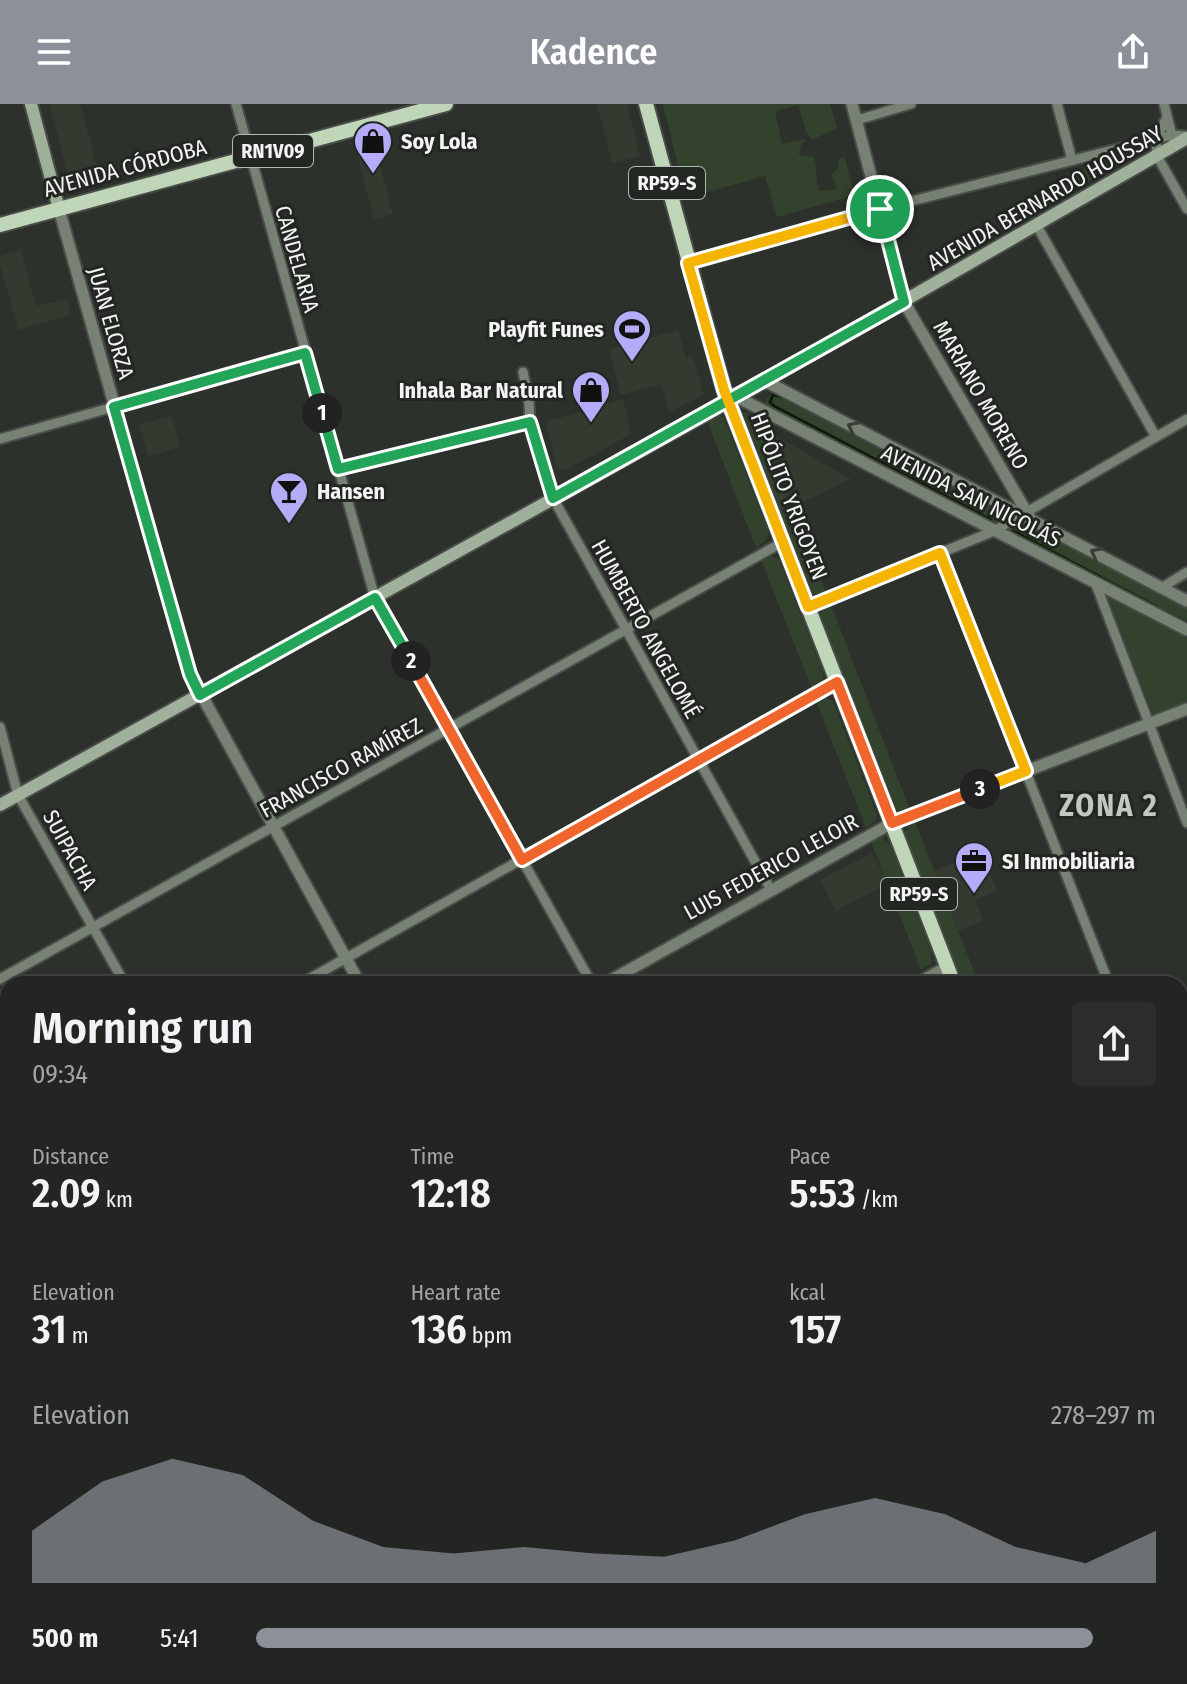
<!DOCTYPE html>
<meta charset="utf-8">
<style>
:root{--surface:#222521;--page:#2a2d2a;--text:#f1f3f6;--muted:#a2a5a5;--line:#3f423f;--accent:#8c9099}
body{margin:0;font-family:"Fira Sans Condensed",sans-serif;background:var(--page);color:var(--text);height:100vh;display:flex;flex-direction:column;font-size:30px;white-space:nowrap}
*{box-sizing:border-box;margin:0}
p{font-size:26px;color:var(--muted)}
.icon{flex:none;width:44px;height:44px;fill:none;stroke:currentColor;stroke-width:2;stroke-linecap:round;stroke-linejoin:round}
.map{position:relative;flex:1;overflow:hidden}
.details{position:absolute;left:0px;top:872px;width:1188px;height:708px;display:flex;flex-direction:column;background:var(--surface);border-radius:24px 24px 0 0;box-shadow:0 4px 12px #0003,0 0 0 2px var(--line)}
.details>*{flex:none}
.pin{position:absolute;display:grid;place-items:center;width:68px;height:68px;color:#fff;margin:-34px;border:4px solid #fff;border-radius:50%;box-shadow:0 2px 8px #0007}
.km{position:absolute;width:40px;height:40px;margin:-20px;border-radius:50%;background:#222;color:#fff;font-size:22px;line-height:40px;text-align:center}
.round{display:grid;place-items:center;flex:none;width:84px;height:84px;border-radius:8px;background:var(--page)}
.headline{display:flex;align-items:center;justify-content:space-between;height:136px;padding:0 32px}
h1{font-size:44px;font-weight:600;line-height:60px}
.figures{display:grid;grid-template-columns:repeat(3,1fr);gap:12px;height:136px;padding:8px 32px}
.figures div{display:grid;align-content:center}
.figures b{font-size:40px;font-weight:600}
.figures small{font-size:22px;font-weight:400}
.figures p{font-size:22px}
.chart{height:224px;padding:16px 32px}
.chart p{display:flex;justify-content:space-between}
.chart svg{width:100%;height:144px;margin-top:8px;fill:var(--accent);opacity:.7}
ul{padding:0 32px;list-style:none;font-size:26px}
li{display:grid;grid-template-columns:128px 96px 1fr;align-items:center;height:60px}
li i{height:20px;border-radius:10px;background:var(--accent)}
header{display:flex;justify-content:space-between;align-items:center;height:104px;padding:0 32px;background:var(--accent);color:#fff;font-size:36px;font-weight:600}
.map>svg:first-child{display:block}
</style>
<header><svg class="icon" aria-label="menu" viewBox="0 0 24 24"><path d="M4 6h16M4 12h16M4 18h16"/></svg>Kadence<svg class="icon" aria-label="share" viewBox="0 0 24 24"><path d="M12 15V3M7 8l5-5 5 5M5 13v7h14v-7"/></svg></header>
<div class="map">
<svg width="1187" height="1580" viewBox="0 0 1187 1580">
<rect width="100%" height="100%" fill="#2d312c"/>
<!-- built -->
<g fill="#333b31">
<polygon points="49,0 80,0 100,73 71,81"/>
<polygon points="597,0 627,0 640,52 612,59"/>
<polygon points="374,41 393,110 374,115 356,46"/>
<polygon points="21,146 36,202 67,195 71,211 18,226 0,160 0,152"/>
<polygon points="678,226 686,254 693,252 704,290 669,309 662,280 621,291 609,245"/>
<polygon points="623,295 631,330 566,366 557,364 546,318"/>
<polygon points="171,312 180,343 148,352 139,321"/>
<polygon points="762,324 851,375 793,403"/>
<polygon points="981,748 997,787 975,796 983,817 958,827 934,767"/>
<polygon points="872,749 888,779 836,807 820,776"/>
<polygon points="1187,1070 1187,1229 1180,1232 1180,1081"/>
</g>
<!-- green -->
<g fill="#32422d">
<path d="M663 0H830L837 24 812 36 806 27 798 1 775 7 782 40 806 35 800 43 799 51 814 53C818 65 815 76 819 87L837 85 832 70 838 64 839 55 844 52 855 91 777 113 765 72 686 94Z"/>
<polygon points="1146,46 1071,87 1068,70"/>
<polygon points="777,287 1010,410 1009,413 992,420 766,303 766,294"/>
<polygon points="745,308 766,317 762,324 826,489 811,491 741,312"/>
<polygon points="718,310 724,314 769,428 767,435 756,444 706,314"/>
<polygon points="1020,416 1187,501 1187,524 1007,427"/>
<polygon points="769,452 779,455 824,571 822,578 812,585 761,456"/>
<polygon points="1105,488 1187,532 1187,601 1159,611 1153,610"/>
<polygon points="831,501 910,706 900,708 894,706 819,512 823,505"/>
<polygon points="824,593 833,597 877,711 876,717 866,724 816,597"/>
<polygon points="915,718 979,880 960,880 904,731 908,723"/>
<polygon points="882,734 890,741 931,847 932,859 921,866 871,737"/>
<polygon points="0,1085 8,1099 8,1209 0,1213"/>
<polygon points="1187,1259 1187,1409 1180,1410 1180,1262"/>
<polygon points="626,1572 724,1572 728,1580 612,1580"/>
</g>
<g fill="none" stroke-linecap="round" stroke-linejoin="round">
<!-- stream -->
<g stroke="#091e04" stroke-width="3">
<polyline points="991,416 774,302 770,298 773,291 783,293 1002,407"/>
<polyline points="1013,427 1157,503"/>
<polyline points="1168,509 1187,519"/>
<polyline points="0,1091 8,1106"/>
<polyline points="0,1208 8,1203"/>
<polyline points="1180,1315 1187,1300"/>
<polyline points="1180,1372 1180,1376"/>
<polyline points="1180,1438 1187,1451"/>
</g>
<!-- minor casing -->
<g stroke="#494c48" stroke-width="13">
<g id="minor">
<polyline points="236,0 375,494 592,880"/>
<polyline points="1057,0 1072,56"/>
<polyline points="1164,0 1173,35"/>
<polyline points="1167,13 1156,35 1157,52 1187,105"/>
<polyline points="857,16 911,0"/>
<polyline points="1037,122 1156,333"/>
<polyline points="688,159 880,105 1172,31 1187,32"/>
<polyline points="523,268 529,299 530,318 553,394 771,786"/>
<polyline points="0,335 305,249"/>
<polyline points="338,365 530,318"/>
<polyline points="940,449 1109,880"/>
<polyline points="1095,478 1187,719"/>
<polyline points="1161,484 1187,468"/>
<polyline points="808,503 994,427 1187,315"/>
<polyline points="0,623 18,691 125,880"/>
<polyline points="0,875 783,438"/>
<polyline points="300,880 837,578"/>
<polyline points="914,880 947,862"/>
<polyline points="1180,998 1187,995"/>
<polyline points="0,1075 8,1089"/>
<polyline points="0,1489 8,1503"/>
<polyline points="0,1564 8,1560"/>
<polyline points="47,1572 51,1580"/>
<polyline points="277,1572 282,1580"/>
<polyline points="513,1572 518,1580"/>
</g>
</g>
<!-- tertiary casing -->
<g stroke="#494c48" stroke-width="15">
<g id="tertiary">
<polyline points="852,0 904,198 1030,414"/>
<polyline points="59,105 190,570 360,880"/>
<polyline points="765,277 1187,497"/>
<polyline points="737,293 1187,526"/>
<polyline points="604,880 892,719 1187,605"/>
<polyline points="0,1220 8,1215"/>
</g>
</g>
<!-- secondary casing -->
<g stroke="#494c48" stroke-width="16">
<g id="secondary">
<polyline points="31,0 59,105"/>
<polyline points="0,701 737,293 1187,34"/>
<polyline points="1180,1256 1187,1253"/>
<polyline points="1180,1421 1187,1433"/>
</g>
</g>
<!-- primary casing -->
<g stroke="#494c48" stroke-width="18">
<g id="primary">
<polyline points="646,0 724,286 954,880"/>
<polyline points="0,121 446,0"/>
<polyline points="601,1580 615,1572"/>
</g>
</g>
<!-- minor -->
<use href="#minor" stroke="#778274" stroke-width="9"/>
<!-- tertiary -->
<use href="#tertiary" stroke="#778274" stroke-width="11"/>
<!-- secondary -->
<use href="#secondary" stroke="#a0b19b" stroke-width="12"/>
<!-- primary -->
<use href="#primary" stroke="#bfd6b8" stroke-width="14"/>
</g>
<!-- one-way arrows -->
<defs><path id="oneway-chevron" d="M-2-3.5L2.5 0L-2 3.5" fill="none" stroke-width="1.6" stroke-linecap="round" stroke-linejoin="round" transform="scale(2)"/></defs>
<g stroke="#383e36">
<use href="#oneway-chevron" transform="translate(853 323) rotate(-153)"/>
<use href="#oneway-chevron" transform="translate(1096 449) rotate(-152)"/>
</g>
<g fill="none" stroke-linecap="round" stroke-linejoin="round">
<!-- split-1 casing -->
<g stroke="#fff" stroke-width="16">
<polyline id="split-1" points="322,309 338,365 530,318 553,394 904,198 880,105"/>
</g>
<!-- split-2 casing -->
<g stroke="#fff" stroke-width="16">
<polyline id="split-2" points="322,309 305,249 114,303 190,570 200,591 375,494 411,557"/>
</g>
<!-- split-3 casing -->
<g stroke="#fff" stroke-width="16">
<polyline id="split-3" points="411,557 522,756 837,578 892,719 980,685"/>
</g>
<!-- split-4 casing -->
<g stroke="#fff" stroke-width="16">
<polyline id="split-4" points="880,105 688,159 724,286 808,503 940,449 1026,667 980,685"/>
</g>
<!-- split-1 -->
<use href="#split-1" stroke="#22a559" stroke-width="10"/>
<!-- split-2 -->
<use href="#split-2" stroke="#22a559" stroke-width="10"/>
<!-- split-3 -->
<use href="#split-3" stroke="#f0652b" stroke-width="10"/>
<!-- split-4 -->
<use href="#split-4" stroke="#f5b400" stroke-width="10"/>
</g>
<!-- icons -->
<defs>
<g id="shop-pin" transform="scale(2)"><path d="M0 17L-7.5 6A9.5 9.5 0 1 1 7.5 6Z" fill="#b4acf9" stroke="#232722"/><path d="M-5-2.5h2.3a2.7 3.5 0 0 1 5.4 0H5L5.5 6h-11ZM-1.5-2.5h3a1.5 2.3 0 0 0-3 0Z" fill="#111"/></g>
<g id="stadium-pin" transform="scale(2)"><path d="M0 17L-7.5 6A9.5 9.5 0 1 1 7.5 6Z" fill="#b4acf9" stroke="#232722"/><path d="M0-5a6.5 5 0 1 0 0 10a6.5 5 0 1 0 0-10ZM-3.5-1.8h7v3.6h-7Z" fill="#111"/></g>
<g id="bar-pin" transform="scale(2)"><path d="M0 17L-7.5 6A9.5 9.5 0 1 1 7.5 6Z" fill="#b4acf9" stroke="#232722"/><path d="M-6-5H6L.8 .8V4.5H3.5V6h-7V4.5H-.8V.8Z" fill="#111"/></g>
<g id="office-pin" transform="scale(2)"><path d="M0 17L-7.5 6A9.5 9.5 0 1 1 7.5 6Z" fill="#b4acf9" stroke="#232722"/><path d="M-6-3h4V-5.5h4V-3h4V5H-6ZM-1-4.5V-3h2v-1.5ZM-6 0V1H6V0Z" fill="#111"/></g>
</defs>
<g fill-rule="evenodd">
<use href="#shop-pin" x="373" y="37"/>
<use href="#stadium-pin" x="632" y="225"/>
<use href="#shop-pin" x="591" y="286"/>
<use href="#bar-pin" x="289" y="387"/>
<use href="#office-pin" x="974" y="757"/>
</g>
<g text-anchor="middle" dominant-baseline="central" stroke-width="6" stroke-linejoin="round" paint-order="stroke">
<!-- shield labels -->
<g fill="#232722" stroke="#b4b7b4" stroke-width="2">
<rect x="233" y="31" width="80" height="32" rx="6"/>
<rect x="629" y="63" width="76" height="32" rx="6"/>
<rect x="881" y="774" width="76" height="32" rx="6"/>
</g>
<g font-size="20" font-weight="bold" fill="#f2f5f2">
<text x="273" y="47">RN1V09</text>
<text x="667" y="79">RP59-S</text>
<text x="919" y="790">RP59-S</text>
</g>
<!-- poi labels -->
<g font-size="22" font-weight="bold" fill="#f2f5f2" stroke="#232722" text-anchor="start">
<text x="401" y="37">Soy Lola</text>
<text x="604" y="225" text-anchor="end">Playfit Funes</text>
<text x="563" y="286" text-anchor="end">Inhala Bar Natural</text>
<text x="317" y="387">Hansen</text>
<text x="1002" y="757">SI Inmobiliaria</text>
</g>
<!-- street labels -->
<g font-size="22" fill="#f2f5f2" stroke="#232722">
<text transform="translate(125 64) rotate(-15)">AVENIDA CÓRDOBA</text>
<text transform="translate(1045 94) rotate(-30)">AVENIDA BERNARDO HOUSSAY</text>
<text transform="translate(297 155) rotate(74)">CANDELARIA</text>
<text transform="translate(111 219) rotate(74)">JUAN ELORZA</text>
<text transform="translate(981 291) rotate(60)">MARIANO MORENO</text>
<text transform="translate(789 392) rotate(69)">HIPÓLITO YRIGOYEN</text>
<text transform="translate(971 392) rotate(27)">AVENIDA SAN NICOLÁS</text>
<text transform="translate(646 525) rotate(61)">HUMBERTO ANGELOMÉ</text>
<text transform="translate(341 664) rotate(-29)">FRANCISCO RAMÍREZ</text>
<text transform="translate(70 746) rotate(61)">SUIPACHA</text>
<text transform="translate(771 763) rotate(-29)">LUIS FEDERICO LELOIR</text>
</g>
<!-- district labels -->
<g font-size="30" font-weight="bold" letter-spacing="2" fill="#c2c7c1" stroke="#232722">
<text x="1109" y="702">ZONA 2</text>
</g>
</g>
</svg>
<div class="pin" style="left:880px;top:105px;background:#1e9e55"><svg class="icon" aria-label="arrive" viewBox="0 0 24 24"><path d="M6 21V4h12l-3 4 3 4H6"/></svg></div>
<b class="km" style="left:322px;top:309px">1</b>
<b class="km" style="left:411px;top:557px">2</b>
<b class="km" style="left:980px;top:685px">3</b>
<section class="details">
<div class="headline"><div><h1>Morning run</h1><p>09:34</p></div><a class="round"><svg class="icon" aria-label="share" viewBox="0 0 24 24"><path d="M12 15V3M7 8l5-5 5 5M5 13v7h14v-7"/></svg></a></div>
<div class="figures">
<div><p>Distance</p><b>2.09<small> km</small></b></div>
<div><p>Time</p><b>12:18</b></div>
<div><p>Pace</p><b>5:53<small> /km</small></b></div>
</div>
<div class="figures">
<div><p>Elevation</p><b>31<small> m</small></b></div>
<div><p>Heart rate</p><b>136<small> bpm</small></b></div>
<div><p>kcal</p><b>157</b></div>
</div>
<div class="chart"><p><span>Elevation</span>278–297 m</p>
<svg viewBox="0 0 160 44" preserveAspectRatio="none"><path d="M0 44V28L10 13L20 6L30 11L40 25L50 33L60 35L70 33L80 35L90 36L100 31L110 23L120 18L130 23L140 33L150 38L160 28V44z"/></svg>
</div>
<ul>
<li><b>500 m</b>5:41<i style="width:93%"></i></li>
</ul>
</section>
</div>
